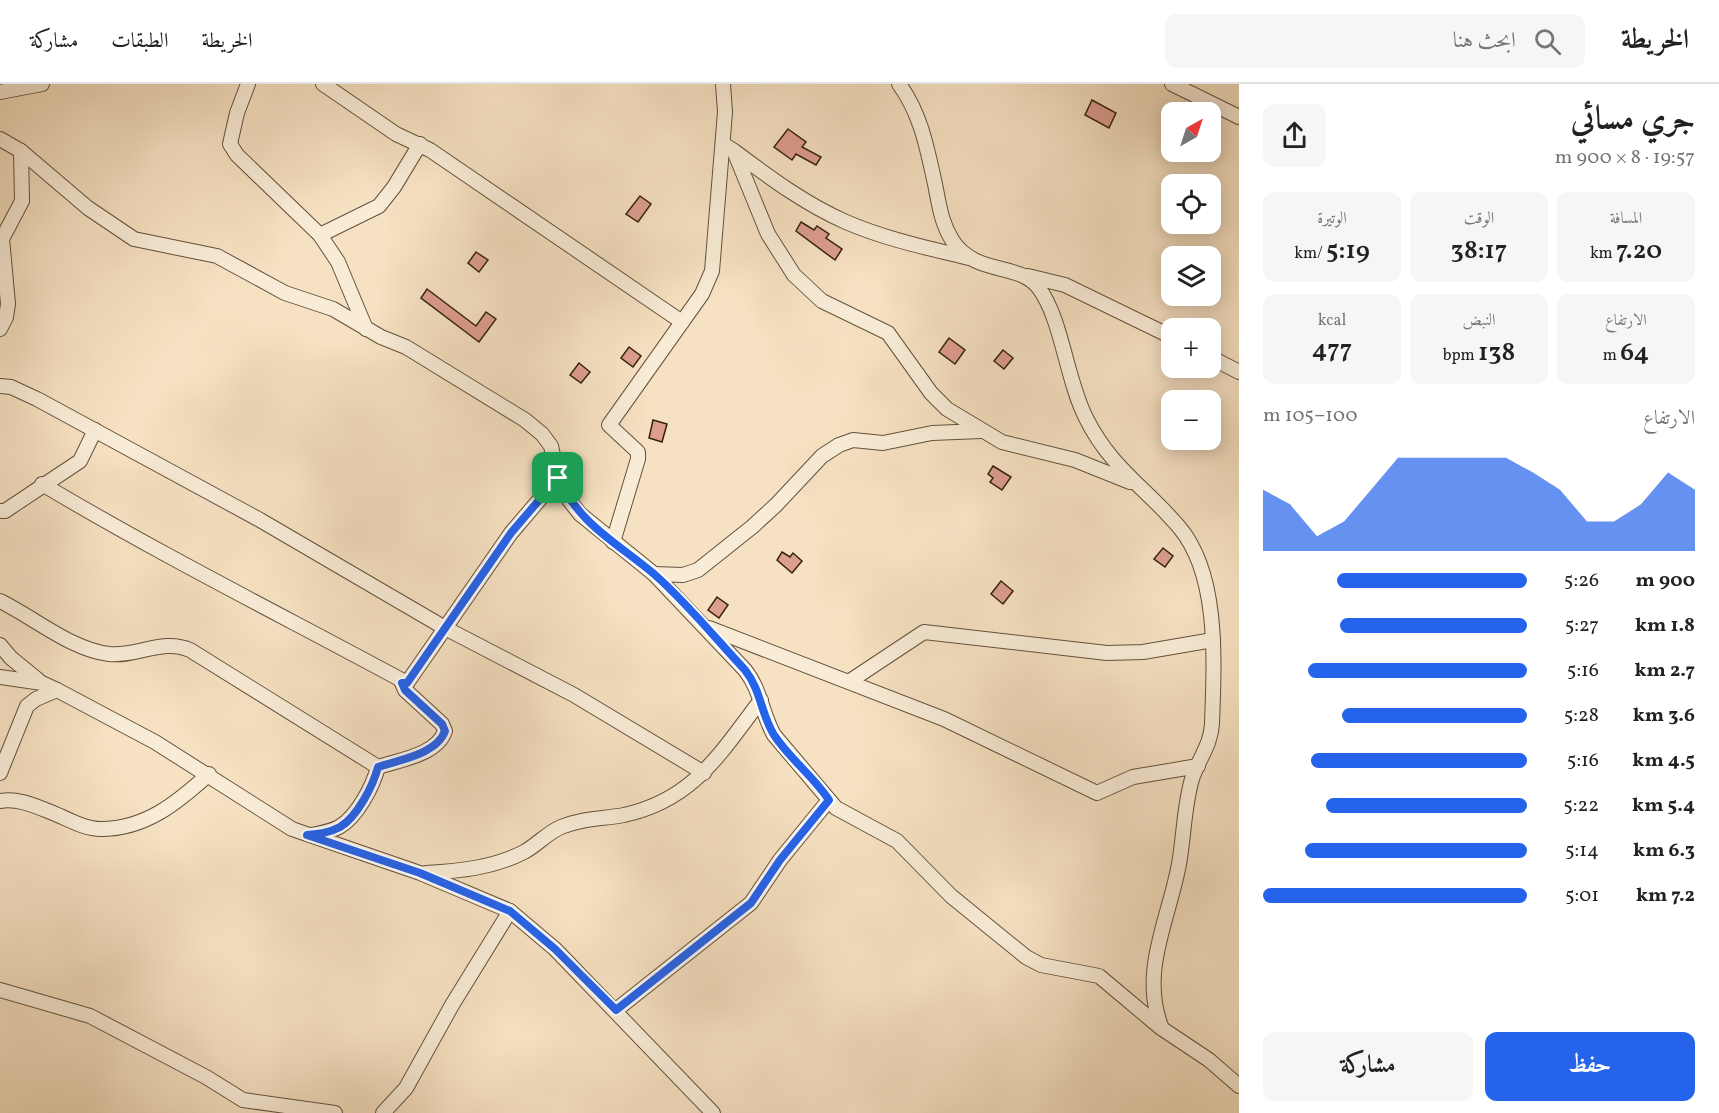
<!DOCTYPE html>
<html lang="ar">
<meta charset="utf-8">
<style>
:root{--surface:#fff;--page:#f6f6f6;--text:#222;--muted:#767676;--line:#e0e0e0;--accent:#2563eb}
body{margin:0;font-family:Vollkorn,Amiri,serif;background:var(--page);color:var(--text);direction:rtl;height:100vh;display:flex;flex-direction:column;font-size:22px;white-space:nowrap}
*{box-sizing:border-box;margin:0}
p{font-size:20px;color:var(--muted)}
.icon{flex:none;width:33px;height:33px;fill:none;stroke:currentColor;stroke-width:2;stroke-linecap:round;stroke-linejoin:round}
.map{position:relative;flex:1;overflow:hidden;direction:ltr}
.drawer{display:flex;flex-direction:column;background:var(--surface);width:480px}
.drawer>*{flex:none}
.needle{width:39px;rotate:39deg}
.tools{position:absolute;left:1161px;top:18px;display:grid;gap:12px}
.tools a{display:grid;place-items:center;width:60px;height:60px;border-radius:12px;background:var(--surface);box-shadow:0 3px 15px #0003;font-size:30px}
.pin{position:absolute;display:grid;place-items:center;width:51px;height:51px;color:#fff;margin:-26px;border-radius:12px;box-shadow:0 3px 9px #0006}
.round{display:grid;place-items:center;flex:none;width:63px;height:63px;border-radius:12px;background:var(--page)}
.summary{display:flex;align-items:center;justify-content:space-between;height:102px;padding:0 24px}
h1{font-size:33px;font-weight:600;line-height:45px}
.metrics{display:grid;grid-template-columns:repeat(3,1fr);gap:9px;height:102px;padding:6px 24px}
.metrics div{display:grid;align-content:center;border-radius:12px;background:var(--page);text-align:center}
.metrics b{font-size:26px;font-weight:600}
.metrics small{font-size:16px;font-weight:400}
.metrics p{font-size:16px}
.chart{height:168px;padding:12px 24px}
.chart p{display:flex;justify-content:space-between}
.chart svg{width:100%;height:108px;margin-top:6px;fill:var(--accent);opacity:.7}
.cta{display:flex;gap:12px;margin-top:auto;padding:12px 24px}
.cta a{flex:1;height:69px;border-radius:12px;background:var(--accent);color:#fff;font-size:24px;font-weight:600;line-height:69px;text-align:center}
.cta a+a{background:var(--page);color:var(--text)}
ul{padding:0 24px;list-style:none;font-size:20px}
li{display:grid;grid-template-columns:96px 72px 1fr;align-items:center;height:45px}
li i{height:15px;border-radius:8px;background:var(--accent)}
header{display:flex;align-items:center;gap:36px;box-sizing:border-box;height:84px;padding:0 30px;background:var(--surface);border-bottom:2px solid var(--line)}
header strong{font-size:28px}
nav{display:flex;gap:33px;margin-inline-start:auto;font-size:21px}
.search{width:420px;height:54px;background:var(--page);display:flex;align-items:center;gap:15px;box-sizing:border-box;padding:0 21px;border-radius:12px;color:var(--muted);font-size:22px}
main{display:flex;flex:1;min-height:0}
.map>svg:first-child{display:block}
</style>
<header>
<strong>الخريطة</strong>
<div class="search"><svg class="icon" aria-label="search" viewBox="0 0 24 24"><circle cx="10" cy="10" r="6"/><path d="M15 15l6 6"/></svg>ابحث هنا</div>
<nav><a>الخريطة</a><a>الطبقات</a><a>مشاركة</a></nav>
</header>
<main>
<section class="drawer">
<div class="summary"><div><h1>جري مسائي</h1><p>19:57 · 8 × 900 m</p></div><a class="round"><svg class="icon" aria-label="share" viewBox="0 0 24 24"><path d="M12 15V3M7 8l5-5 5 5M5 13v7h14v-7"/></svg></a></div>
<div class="metrics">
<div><p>المسافة</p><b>7.20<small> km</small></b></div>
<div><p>الوقت</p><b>38:17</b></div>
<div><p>الوتيرة</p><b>5:19<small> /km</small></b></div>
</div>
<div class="metrics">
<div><p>الارتفاع</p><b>64<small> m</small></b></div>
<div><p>النبض</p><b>138<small> bpm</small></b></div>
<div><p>kcal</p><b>477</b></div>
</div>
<div class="chart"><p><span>الارتفاع</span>100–105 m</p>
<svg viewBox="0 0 160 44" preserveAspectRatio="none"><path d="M0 44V19L10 25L20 38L30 32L40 19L50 6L60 6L70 6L80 6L90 6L100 12L110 19L120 32L130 32L140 25L150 12L160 19V44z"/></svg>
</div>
<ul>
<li><b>900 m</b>5:26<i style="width:72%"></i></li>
<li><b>1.8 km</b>5:27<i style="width:71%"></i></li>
<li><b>2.7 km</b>5:16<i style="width:83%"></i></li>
<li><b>3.6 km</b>5:28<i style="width:70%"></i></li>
<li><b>4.5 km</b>5:16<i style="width:82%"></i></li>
<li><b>5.4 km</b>5:22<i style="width:76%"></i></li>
<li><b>6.3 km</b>5:14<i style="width:84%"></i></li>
<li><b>7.2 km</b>5:01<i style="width:100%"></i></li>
</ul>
<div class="cta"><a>حفظ</a><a>مشاركة</a></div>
</section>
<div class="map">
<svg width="1239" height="1029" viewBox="0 0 1239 1029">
<rect width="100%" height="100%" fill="#f6e1c2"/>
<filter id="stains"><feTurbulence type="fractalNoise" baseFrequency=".00333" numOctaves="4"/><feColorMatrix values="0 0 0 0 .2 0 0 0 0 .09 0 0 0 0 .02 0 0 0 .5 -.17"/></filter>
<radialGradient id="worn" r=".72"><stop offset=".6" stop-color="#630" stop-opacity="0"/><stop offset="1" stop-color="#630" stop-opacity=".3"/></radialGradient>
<!-- building -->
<g fill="#dd9d8f" stroke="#32230f" stroke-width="1.5">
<polygon points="1092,16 1116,29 1109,44 1085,31"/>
<polygon points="788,45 806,58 802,63 821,73 816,81 796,70 792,76 774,63"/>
<polygon points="640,112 651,120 638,138 626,130"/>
<polygon points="801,138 814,146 817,142 829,150 826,154 842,165 835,176 796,147"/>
<polygon points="476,168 488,176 479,188 468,179"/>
<polygon points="427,205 476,242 486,228 496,235 479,258 421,214"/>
<polygon points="949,254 965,266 955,280 939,268"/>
<polygon points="629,263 641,272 633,283 621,274"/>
<polygon points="1003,266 1013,274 1004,285 994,277"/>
<polygon points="579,279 590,288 581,299 570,291"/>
<polygon points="653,336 667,340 662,358 649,354"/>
<polygon points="993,382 1011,393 1002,406 990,398 993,394 988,390"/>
<polygon points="1163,464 1173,472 1165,483 1154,475"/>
<polygon points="782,468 790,473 793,469 802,477 792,489 777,476"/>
<polygon points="1001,497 1013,507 1003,520 991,510"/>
<polygon points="717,513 728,521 719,534 708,526"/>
</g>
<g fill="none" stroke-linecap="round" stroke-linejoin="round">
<!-- minor casing -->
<g stroke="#63523c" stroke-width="16">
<g id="minor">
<polyline points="248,0 237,29 230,60 237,71 320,151 338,178 366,245"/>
<polyline points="323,0 396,50 430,66 682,238"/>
<path d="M899 0C921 30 927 64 935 100 939 120 941 138 952 156 975 192 1018 178 1038 203 1062 234 1066 295 1086 334 1110 383 1146 404 1179 443 1220 491 1214 580 1212 640 1211 661 1198 676 1192 695 1184 722 1184 752 1179 780 1169 835 1140 887 1161 942"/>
<polyline points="1172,0 1239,33"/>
<polyline points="0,8 42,0"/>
<path d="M0 55 21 67 88 124 134 155 217 172 285 209 333 225 381 253 406 263 525 336 542 350 551 362 558 394 569 416 580 430 654 490 745 586C761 606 762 630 774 651L836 724 897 757 951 812 1026 873 1041 881 1099 892 1161 944 1209 976 1239 1002"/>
<polyline points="723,60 734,67 768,150 794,191 822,217 888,249 931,309 947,325 1002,358 1075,376 1130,398"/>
<path d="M734 67C769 93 805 120 846 138 885 155 928 164 969 174"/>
<polyline points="320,151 379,122 394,103 420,60"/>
<polyline points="1028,192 1065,201 1172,253"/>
<polyline points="0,245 6,233 8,220 2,155 22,117 21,67"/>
<polyline points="1210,273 1239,288"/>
<polyline points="0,302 11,303 37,315 260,436 445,544 574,611 704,689"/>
<path d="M42 400C161 471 285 533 407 599"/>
<polyline points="0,427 5,427 80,377 95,346"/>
<polyline points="613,458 638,375 638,368 609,341 702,210 712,187 725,28 723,0"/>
<polyline points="654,490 683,491 698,486 752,443 776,421 822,372 839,361 853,356 883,359 932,349 981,347"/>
<path d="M0 517C33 533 72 566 109 570 138 573 162 554 190 566L378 683"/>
<polyline points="709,544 944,635 1097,709 1133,693 1198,682"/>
<polyline points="0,561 11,574 38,596"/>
<polyline points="0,593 42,599 57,606 155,658 292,745 420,789 510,827 555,865 713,1029"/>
<polyline points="850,597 924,548 1107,569 1143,568 1213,556"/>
<path d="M378 683C399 676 437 671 445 647L442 640 405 606 402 599H407L511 449 558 394"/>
<polyline points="0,689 27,622 36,615 57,606"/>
<path d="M0 717C19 714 35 722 53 729 68 735 84 745 101 745 146 745 178 718 209 690"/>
<path d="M311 751C320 749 330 748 339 743 357 733 373 702 378 683"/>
<path d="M426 789C459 787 493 784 524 768 537 761 547 749 561 743 582 734 603 735 624 731 694 716 721 668 761 616"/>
<polyline points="0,906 90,932 206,993 243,1016 335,1029"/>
<polyline points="616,926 751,819 780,776 829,716"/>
<polyline points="383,1029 406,1004 452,921 510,827"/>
</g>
</g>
<!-- minor -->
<use href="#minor" stroke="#f9ecd7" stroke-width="14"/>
</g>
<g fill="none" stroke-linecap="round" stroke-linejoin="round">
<!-- route casing -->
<g stroke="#fff" stroke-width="12">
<path id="route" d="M558 394C580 441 616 458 654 490 687 519 715 554 745 586 761 606 761 630 774 651 790 675 813 692 829 716L780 776 751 819 616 926 555 865 510 827 420 789 307 751C318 750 329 749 340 743 357 733 373 702 378 683 399 676 437 670 445 647L442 640 405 606 402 599H407L511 449Z"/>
</g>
<!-- route -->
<use href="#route" stroke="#2563eb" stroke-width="8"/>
</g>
<rect width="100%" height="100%" filter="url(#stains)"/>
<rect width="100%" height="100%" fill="url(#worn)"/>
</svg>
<div class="tools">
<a><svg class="needle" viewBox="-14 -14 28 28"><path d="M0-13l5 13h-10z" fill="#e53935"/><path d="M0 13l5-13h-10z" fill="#767676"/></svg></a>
<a><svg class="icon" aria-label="locate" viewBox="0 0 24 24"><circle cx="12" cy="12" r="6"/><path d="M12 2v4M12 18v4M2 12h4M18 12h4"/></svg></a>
<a><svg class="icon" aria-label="layers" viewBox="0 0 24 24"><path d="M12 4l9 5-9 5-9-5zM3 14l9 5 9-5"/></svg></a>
<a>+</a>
<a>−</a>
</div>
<div class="pin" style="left:558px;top:394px;background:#1e9e55"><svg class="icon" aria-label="arrive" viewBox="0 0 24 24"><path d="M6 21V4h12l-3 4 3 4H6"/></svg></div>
</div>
</main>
